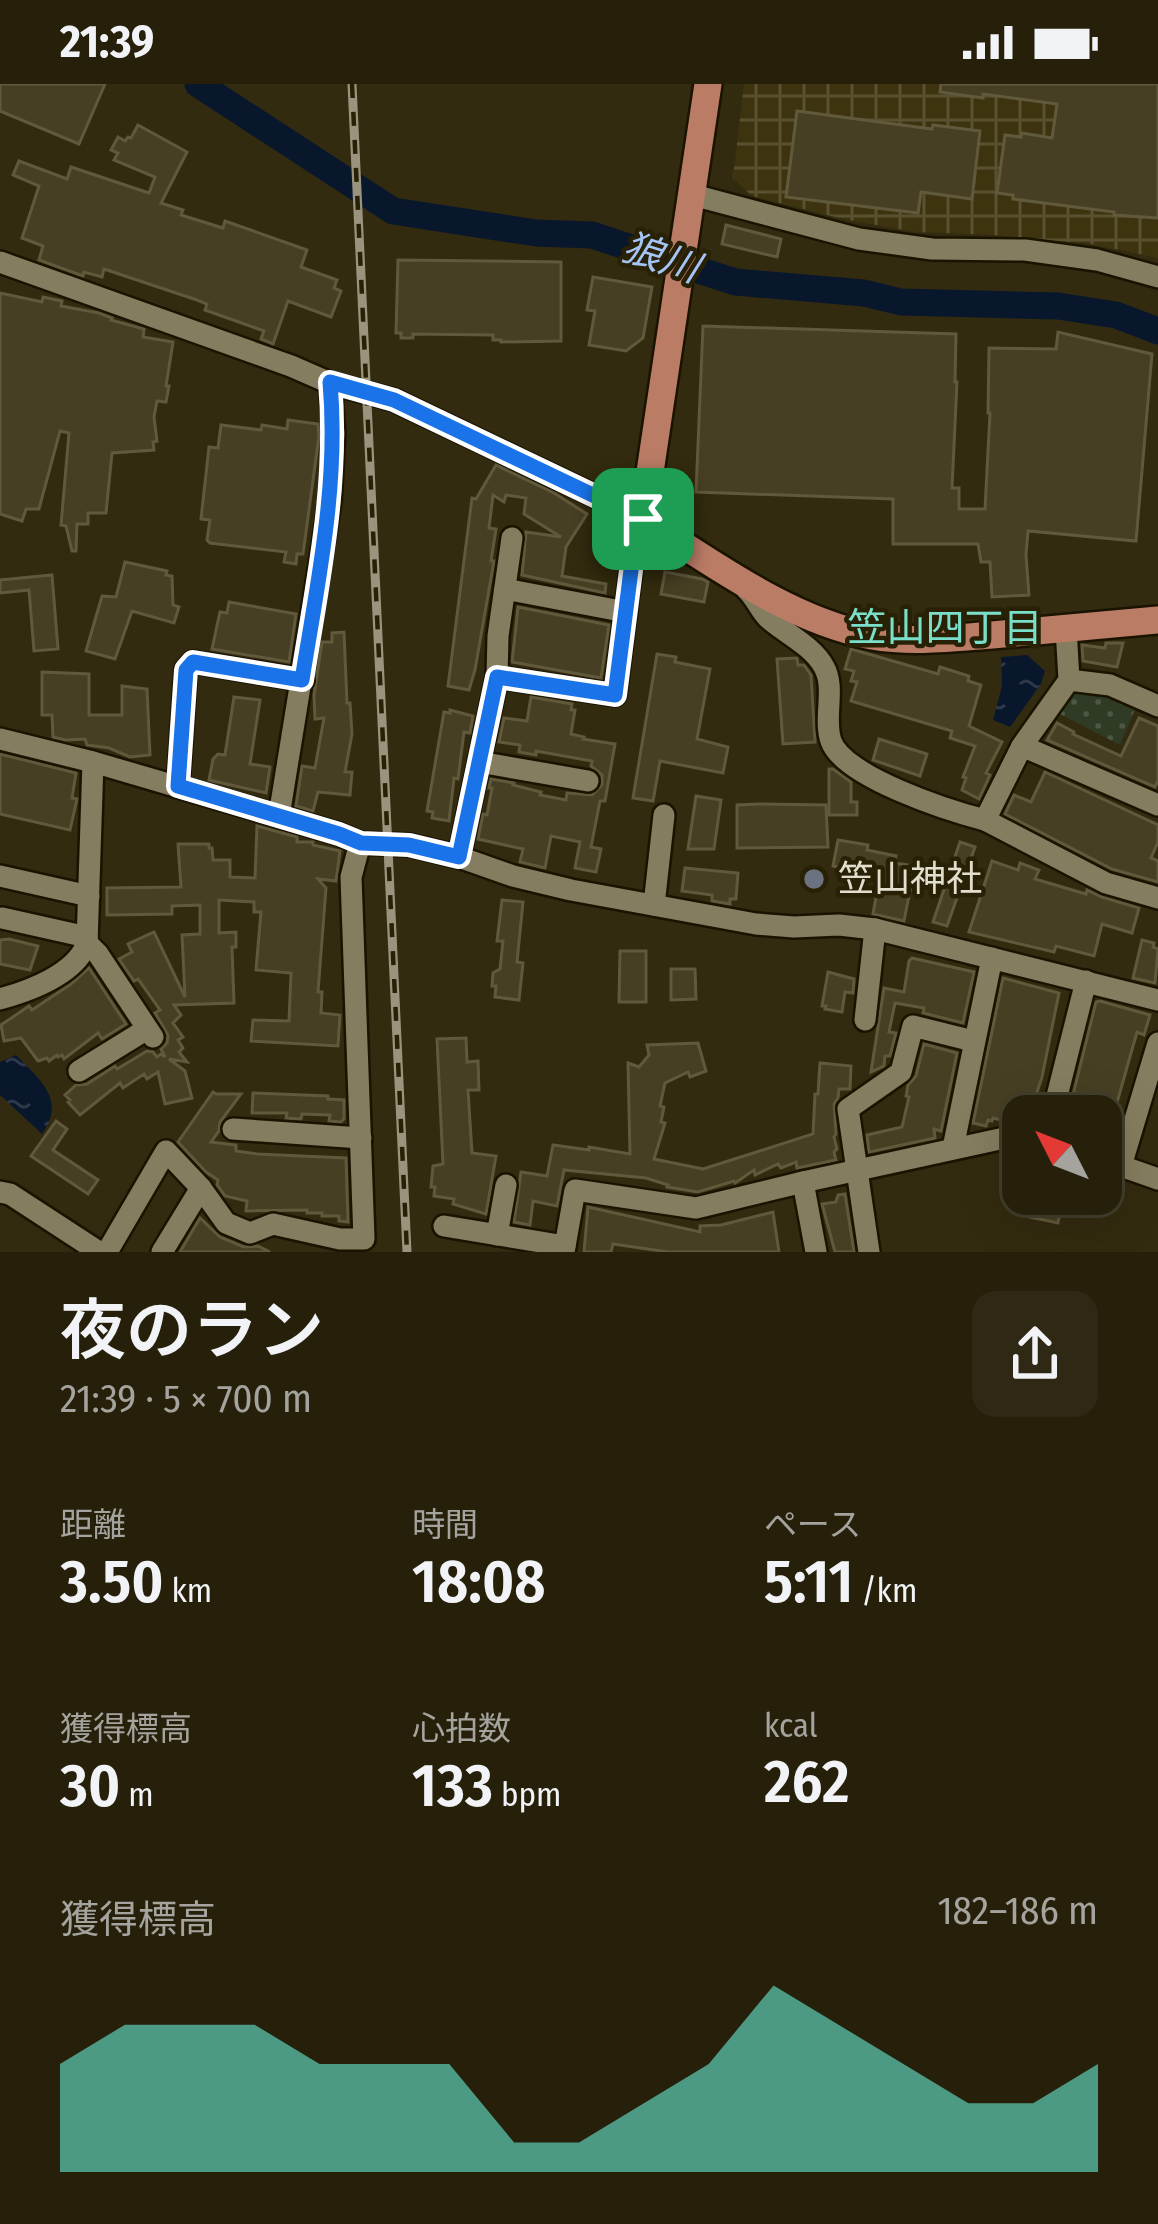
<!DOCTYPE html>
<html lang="ja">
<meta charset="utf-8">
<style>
:root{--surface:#26200b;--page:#2e2814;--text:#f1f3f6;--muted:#a4a39d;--line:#423e2c;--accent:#5eceb8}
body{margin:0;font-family:"Fira Sans Condensed","Noto Sans JP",sans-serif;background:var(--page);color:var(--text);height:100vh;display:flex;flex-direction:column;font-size:45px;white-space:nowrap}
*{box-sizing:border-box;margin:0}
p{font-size:39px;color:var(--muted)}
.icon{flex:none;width:66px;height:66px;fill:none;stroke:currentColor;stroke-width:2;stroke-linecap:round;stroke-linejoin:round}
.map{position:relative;height:1168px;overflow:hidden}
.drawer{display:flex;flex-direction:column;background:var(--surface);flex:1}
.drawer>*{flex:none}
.needle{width:78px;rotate:312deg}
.tools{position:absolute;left:1002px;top:1011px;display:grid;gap:24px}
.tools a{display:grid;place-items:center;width:120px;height:120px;border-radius:24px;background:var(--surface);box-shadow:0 12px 48px #0002,0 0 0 3px var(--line);font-size:60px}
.pin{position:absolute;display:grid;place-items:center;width:102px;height:102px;color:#fff;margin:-51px;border-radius:24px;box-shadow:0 6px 18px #0006}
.round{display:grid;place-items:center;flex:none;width:126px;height:126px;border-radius:24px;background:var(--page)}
.head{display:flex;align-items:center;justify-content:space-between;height:204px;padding:0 60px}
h1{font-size:66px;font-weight:600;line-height:90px}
.figures{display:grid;grid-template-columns:repeat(3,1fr);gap:18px;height:204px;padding:12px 60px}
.figures div{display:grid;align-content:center}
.figures b{font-size:60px;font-weight:600}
.figures small{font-size:33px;font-weight:400}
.figures p{font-size:33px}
.chart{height:336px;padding:24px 60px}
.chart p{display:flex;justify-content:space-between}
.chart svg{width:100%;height:216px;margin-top:12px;fill:var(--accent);opacity:.7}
.status{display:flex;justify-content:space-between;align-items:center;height:84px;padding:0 60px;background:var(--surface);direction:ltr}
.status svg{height:33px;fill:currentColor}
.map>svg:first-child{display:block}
</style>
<div class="status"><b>21:39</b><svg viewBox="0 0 49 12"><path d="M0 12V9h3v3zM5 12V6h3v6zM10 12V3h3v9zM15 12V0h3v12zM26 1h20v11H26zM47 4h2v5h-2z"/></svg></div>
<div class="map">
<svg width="1158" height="1168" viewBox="0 0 1158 1168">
<defs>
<pattern id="industrial-grid" width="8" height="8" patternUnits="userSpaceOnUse" patternTransform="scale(3)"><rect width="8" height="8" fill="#3d340f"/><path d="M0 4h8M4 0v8" fill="none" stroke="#595131"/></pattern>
<pattern id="park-dots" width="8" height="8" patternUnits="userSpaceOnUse" patternTransform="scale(3)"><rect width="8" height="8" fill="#2f3b25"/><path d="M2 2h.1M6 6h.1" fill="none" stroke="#4d5743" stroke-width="1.8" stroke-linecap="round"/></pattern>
<pattern id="water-ripples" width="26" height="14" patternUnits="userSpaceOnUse" patternTransform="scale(3)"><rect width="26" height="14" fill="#09172d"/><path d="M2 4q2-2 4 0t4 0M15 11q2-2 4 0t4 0" fill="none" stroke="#2d384a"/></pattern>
</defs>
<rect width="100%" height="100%" fill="#322b0f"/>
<!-- industrial -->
<polygon fill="url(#industrial-grid)" points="744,0 1158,0 1158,174 1091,160 993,151 915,148 843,135 752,112 733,94"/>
<!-- park -->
<polygon fill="url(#park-dots)" points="1080,606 1107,609 1136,623 1120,661 1060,630 1070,612"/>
<!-- water -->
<g fill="url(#water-ripples)">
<polygon points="1027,571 1045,587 1041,600 1010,643 993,636 1002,602 1001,573"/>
<path d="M16 971C40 996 67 1016 42 1050L0 1011V978Z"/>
</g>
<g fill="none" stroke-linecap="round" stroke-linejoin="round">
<!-- river -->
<polyline stroke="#09172d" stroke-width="27" points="198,0 393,127 536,149 592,151 735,198 864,209 901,218 1058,222 1116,231 1158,247"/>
</g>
<!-- building -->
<g fill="#463f23" stroke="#61593c" stroke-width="3">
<polygon points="0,0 105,0 79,60 0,27"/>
<polygon points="941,0 1158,0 1158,134 1114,131 1114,128 1013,115 1013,111 997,109 1005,51 1021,53 1022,49 1052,54 1057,20 983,10 983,14 940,8"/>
<polygon points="797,27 932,45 933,41 980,47 972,115 921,108 918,129 786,113"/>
<polygon points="138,41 187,68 161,119 183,126 181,131 223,144 225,137 307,166 301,183 337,196 334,204 341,207 331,233 288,217 273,260 261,255 264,247 205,226 207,220 197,216 104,185 102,193 84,188 83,192 39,176 43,162 22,154 39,102 13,91 19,77 67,95 71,83 149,109 155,93 114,76 118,69 111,66 118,53 125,57 128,53 131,54"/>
<polygon points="726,141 781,155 777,173 722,160"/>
<polygon points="398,176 561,178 561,257 501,258 501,256 493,256 493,251 413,250 413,254 401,254 401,249 396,249"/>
<polygon points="593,193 652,203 643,254 626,267 589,261 595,227 587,226"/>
<polygon points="0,209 42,218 43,213 62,217 61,222 99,229 112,234 111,236 144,245 143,253 173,258 166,302 169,302 166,318 157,317 154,333 157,357 153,358 154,366 112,369 106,429 88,429 88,440 77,440 76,467 72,467 66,442 61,441 69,349 60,347 39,425 26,425 22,437 0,430"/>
<polygon points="703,242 956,250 955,298 957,298 952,404 959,404 959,425 985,425 990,329 988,329 989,264 1056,265 1058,248 1152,270 1136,457 1028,447 1026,471 1029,511 992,513 990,478 981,478 978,460 893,460 893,415 696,408"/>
<polygon points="288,336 318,340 319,352 303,470 297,470 296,480 284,478 286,468 210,459 207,456 210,436 201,435 209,363 218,364 221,341 261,346 262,341 287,345"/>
<polygon points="496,381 554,409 587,430 566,463 562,492 606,500 605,509 522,491 526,448 561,453 524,430 526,414 506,411 504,418 493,411 489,444 496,445 491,477 494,477 475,586 469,606 448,602 472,414 476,415"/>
<polygon points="125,478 167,487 166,491 172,492 173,521 179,523 174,539 132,527 115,575 86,567 102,512 116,513"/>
<polygon points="665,488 702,495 708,498 704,518 661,510"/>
<polygon points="52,491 58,565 34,567 29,506 0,509 0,496"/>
<polygon points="229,518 296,530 289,578 212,565 220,528 227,529"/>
<polygon points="518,523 609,541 601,594 512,578"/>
<polygon points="344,548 347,619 350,619 352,650 345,688 352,688 350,711 318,708 313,727 296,722 302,682 315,684 324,634 315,635 314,611 322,558 332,558 332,549"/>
<polygon points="1106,559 1123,559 1117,583 1083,577 1082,561 1105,564"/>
<polygon points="851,565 938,590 940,583 969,592 968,597 981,601 969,642 1002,658 986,689 990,691 979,715 962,706 966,694 963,693 975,662 950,654 952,647 851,617 857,598 851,597 854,587 845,585"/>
<polygon points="657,570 676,573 675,578 710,585 697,655 728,663 723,689 660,677 653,717 633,714"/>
<polygon points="797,574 798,581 804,581 811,591 815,658 783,660 777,575"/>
<polygon points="42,588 89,590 89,631 122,631 122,602 147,605 150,671 130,673 109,664 87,661 85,655 66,656 53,653 52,631 42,631"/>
<polygon points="234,613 260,616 250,680 270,683 266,709 209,696 213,675 218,670 225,671"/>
<polygon points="531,613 572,620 571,626 575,626 571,650 584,653 583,655 615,660 605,717 600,717 591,763 601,765 596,788 575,784 580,758 551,752 545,784 520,778 523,765 478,755 483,730 487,731 492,704 489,704 491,695 514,699 513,701 541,708 540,711 566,716 567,709 592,711 602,701 602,691 591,682 592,677 536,667 536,671 519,668 520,661 499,658 504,634 527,637"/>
<polygon points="450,626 473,632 470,649 464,648 458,695 454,694 449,737 432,734 433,728 427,727 444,628 450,629"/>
<polygon points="1139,634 1158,642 1158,697 1155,703 1047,656 1057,639 1074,648 1073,650 1121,672"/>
<polygon points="879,655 927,670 920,692 873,676"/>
<polygon points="0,670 76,689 72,714 77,715 70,746 0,730"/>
<polygon points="829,685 833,685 851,698 851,718 857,718 857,731 829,731"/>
<polygon points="1045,688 1158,741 1158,758 1151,774 1158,777 1158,798 1112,785 1005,730 1014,711 1031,718"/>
<polygon points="696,712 721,716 714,765 688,765"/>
<polygon points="760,720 826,721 828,763 737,764 737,721"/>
<polygon points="257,742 297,753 297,758 313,758 313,761 340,767 336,797 318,795 326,804 318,908 322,908 321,929 340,931 338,962 251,957 253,936 289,937 291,889 256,886 261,828 254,828 254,818 219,816 219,849 236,848 236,863 232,863 234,919 174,921 181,931 173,939 183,953 178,956 183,964 179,968 187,978 169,975 185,987 192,1014 165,1020 158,988 147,995 144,990 123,1004 120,999 80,1031 68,1018 70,1016 65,1011 76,1001 87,1000 115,982 117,985 147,967 153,968 157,973 161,970 165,973 161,965 167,959 168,951 155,929 160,926 138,895 134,897 119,875 132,868 128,860 154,848 185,913 182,851 200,850 200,821 172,822 172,830 107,831 107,804 181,803 178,760 209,760 209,764 212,764 213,776 230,776 230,793 255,794"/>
<polygon points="838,756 868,761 867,766 896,772 894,779 915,782 904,837 873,830 880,791 833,782"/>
<polygon points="960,758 975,763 947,842 933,838"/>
<polygon points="992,777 1018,786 1020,779 1039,786 1035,795 1086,810 1087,806 1102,813 1139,824 1132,849 1102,840 1094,872 1056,862 1054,868 969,848"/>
<polygon points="685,784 738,789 736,815 730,815 730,820 712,817 712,811 682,807"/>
<polygon points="502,816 523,818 517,878 523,879 519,916 495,913 496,902 492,902 493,889 500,885 503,857 497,857"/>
<polygon points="9,855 38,862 30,886 0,880 0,856"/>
<polygon points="1142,856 1154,859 1153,863 1158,865 1155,899 1133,894"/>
<polygon points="620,867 646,867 646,918 619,918"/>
<polygon points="912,874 974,888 963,939 923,929 924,924 895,919 889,948 896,949 890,972 885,972 884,982 871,988 884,904 904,908 909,877"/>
<polygon points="89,884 126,940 102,955 98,949 64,975 62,971 58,973 57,971 49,977 47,974 38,977 21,954 4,957 1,941 29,922 32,926 71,900"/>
<polygon points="671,885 695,885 696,915 671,916"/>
<polygon points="828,888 854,895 853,909 845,908 842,928 825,925 826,922 822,922"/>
<polygon points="1003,894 1059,909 1042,993 1034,1017 1039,1019 1035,1032 1018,1033 1017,1036 1009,1038 993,1034 992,1037 988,1036 986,1042 973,1039"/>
<polygon points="1100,917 1150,931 1144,951 1137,948 1105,1061 1101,1060 1101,1029 1096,1027 1098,1022 1072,1015 1096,918"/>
<polygon points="466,954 467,978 478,977 479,1006 468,1006 472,1069 496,1072 486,1130 453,1120 454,1115 434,1112 435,1103 431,1103 433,1082 443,1080 437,955"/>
<polygon points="698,959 706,987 690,993 688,988 665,999 660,1022 664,1023 661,1038 665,1039 654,1075 703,1085 813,1050 815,1010 818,1010 820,979 851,982 850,1005 839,1005 838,1014 834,1020 836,1050 834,1053 837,1065 834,1068 836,1076 797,1084 796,1078 781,1084 778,1080 755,1091 754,1086 735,1099 734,1097 698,1108 667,1103 668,1101 646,1094 564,1086 557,1122 533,1117 530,1141 514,1138 521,1088 547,1092 553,1061 589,1066 589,1063 630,1070 628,979 639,983 649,971 647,961"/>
<polygon points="924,960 957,969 941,1047 934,1045 935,1054 869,1068 867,1051 902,1043 909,1013 906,1012 908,1001 916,992"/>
<polygon points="213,1008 216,1010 241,1010 220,1038 219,1047 211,1058 236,1061 236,1067 257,1070 346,1074 348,1138 339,1137 339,1132 322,1132 322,1129 307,1129 307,1126 246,1127 247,1117 225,1112 217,1101 218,1096 206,1088 178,1058"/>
<polygon points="253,1009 328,1012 328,1015 344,1016 344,1035 341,1038 329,1037 330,1031 302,1030 301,1035 286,1034 287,1029 252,1029"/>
<polygon points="56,1037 67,1045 53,1066 98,1096 88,1110 31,1072"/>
<polygon points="845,1110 854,1168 835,1168 822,1120 836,1118 838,1111"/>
<polygon points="1032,1110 1063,1110 1058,1139 1030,1133 1032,1125 1029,1124"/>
<polygon points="588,1123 700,1148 700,1142 721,1141 773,1128 779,1168 668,1168 613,1160 611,1168 584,1168"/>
<polygon points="200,1134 220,1153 244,1163 258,1162 270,1168 180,1168"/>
</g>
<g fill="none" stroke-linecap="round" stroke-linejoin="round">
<!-- minor casing -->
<g stroke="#1a1300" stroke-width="26">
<g id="minor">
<polyline points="693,111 859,155 932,165 1025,166 1097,176 1158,193"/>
<polyline points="0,178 291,282 330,299 394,316 643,435 635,455 615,611 497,593"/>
<polyline points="505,505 626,528"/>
<path d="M746 505C756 514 759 525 768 534 786 550 813 562 824 583 836 604 823 634 831 657 843 693 950 727 985 736"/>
<polyline points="1066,544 1069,596 1022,662 985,736 1106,799 1158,814"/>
<polyline points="1069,596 1110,601 1158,622"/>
<polyline points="0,655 93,678 339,750 360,759 409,761 459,773 513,792 571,806 756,840 794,843 839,841 875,845 1158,916"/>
<polyline points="1022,662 1158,721"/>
<polyline points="479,678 588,697"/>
<polyline points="178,702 186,586 193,578 303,596"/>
<polyline points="279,732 330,418 334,350 330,299"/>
<polyline points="459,773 497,593 498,552 512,454"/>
<polyline points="0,792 89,812"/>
<polyline points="654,821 664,731"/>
<polyline points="2,834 87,853"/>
<polyline points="87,859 98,870 153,953"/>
<path d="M0 915C29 907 76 890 87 859L93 678"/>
<polyline points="865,936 875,845"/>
<polyline points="79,987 147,945"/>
<polyline points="1052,1032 1086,897"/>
<polyline points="233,1045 361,1054"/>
<polyline points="953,1064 992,874"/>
<polyline points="1101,1075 1158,1095"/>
<polyline points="1121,1082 1158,959"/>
<polyline points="0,1108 10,1110 99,1168"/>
<polyline points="444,1142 565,1162"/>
<polyline points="497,1151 506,1101"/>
<polyline points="107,1168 166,1067 201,1104 226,1139 250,1149 273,1140 340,1155 364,1155 351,793 360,759"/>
<polyline points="162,1168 201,1104"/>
<polyline points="564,1168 575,1106 696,1124 803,1098"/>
<polyline points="816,1168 803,1098 1023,1050"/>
<polyline points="869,1168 848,1025 901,988 913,942 973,957"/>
</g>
</g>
<!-- major casing -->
<g stroke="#1a1300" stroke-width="32">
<path id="major" d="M708 0 643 435C712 479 791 537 872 552 912 559 952 554 992 551 1047 546 1103 541 1158 536"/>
</g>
<!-- minor -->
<use href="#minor" stroke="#857d5f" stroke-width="21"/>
<!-- major -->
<use href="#major" stroke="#bb7c66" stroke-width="27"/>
<!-- rail casing -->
<g stroke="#9a947f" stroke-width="9">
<polyline id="rail" points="352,0 407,1168"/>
</g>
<!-- rail -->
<use href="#rail" stroke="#282105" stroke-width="4.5" stroke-dasharray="14" stroke-linecap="butt"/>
</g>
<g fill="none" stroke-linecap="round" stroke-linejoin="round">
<!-- route casing -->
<g stroke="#fff" stroke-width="24">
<path id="route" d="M330 298 394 316 643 435 635 455 615 611 497 593 459 773 409 761 361 759 339 750 178 702 186 586 193 578 302 596C318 496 339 400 330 298Z"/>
</g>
<!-- route -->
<use href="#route" stroke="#1a73e8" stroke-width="15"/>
</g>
<!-- markers -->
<circle fill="#6b7280" stroke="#282105" stroke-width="4.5" cx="814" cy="795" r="12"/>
<g text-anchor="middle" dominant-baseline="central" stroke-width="9" stroke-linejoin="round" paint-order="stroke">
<!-- poi labels -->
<g font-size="36" fill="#e2dece" stroke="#282105" text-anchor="start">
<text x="838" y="795">笠山神社</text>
</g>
<!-- water labels -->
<g font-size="39" font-style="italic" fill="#a5c4f6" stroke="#282105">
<text transform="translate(661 174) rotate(18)">狼川</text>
</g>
<!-- neighbourhood labels -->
<g font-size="39" fill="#7adfca" stroke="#282105">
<text x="945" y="544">笠山四丁目</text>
</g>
</g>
</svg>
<div class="tools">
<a><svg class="needle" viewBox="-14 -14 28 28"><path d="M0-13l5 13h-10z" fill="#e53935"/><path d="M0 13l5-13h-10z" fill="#a4a39d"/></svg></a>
</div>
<div class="pin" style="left:643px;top:435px;background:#1e9e55"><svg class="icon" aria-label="arrive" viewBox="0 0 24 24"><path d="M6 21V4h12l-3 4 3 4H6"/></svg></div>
</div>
<section class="drawer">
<div class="head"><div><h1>夜のラン</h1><p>21:39 · 5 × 700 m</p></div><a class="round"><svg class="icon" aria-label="share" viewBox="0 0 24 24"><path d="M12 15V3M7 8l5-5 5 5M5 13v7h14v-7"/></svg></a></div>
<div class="figures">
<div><p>距離</p><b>3.50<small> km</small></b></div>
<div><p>時間</p><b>18:08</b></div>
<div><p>ペース</p><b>5:11<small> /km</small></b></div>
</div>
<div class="figures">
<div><p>獲得標高</p><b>30<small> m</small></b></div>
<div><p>心拍数</p><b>133<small> bpm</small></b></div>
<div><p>kcal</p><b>262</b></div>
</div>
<div class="chart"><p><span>獲得標高</span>182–186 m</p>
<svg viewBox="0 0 160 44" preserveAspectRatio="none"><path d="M0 44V22L10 14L20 14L30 14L40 22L50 22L60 22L70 38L80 38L90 30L100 22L110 6L120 14L130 22L140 30L150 30L160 22V44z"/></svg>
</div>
</section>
